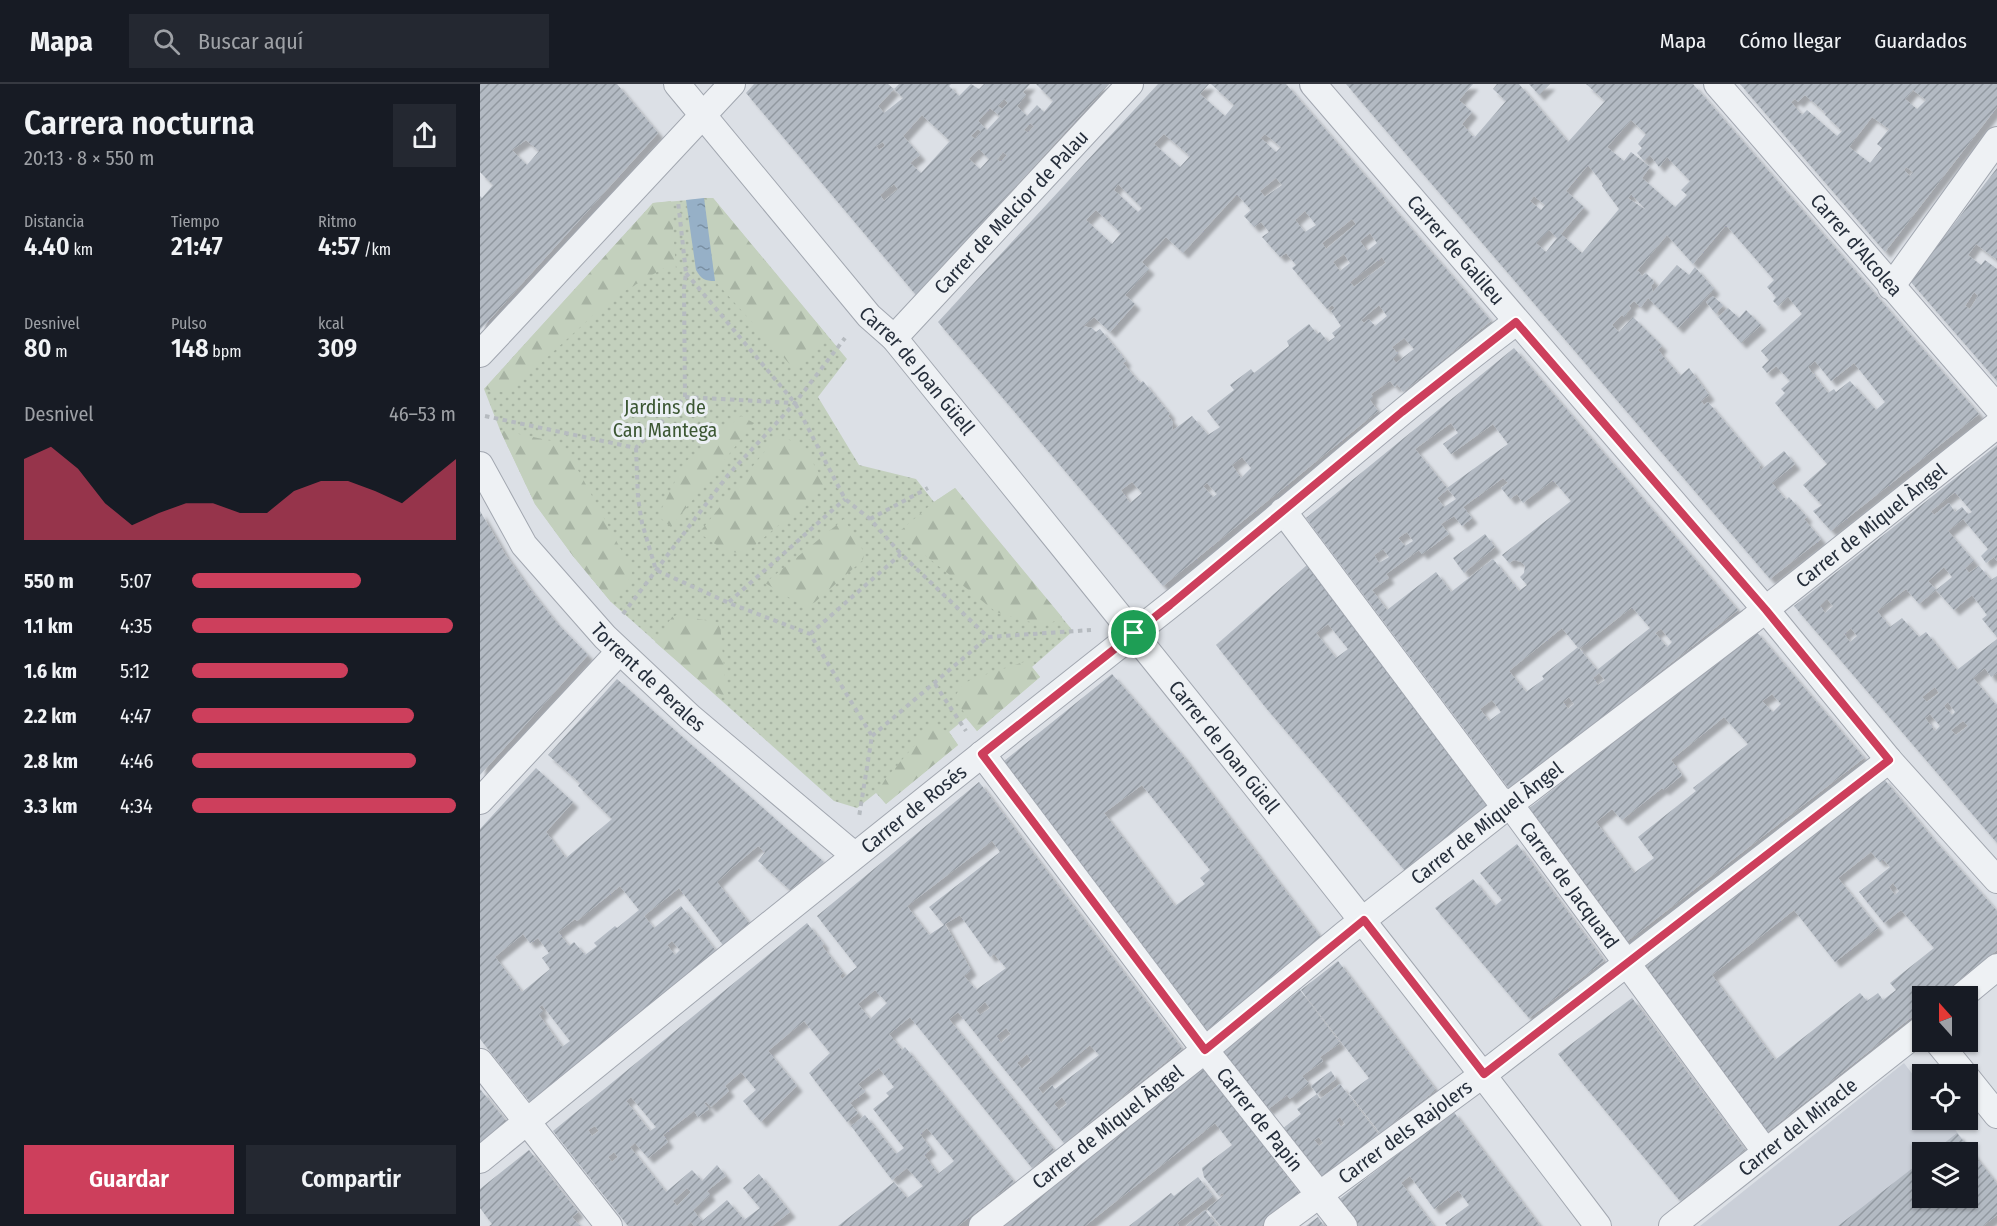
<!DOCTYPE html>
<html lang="es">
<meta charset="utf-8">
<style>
:root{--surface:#171b24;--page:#242831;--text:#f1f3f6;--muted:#9ea1a6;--line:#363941;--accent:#cd3f5c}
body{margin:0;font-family:"Fira Sans Condensed",sans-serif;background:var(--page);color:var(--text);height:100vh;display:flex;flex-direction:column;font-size:22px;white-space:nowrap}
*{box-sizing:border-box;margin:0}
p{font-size:20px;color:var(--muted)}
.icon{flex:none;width:33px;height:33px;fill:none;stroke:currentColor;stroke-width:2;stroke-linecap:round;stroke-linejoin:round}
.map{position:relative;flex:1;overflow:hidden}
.panel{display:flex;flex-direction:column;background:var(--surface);width:480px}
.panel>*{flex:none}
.needle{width:39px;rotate:339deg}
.buttons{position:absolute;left:1432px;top:902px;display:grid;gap:12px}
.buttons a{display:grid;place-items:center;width:66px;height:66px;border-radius:0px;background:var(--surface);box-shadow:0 2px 4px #0004;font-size:30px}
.pin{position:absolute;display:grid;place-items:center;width:51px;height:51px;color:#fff;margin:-26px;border:3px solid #fff;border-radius:50%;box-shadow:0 2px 6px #0007}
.round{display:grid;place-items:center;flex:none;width:63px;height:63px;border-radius:0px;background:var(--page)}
.summary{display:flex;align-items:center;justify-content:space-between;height:102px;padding:0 24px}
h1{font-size:33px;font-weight:600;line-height:45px}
.metrics{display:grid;grid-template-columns:repeat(3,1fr);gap:9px;height:102px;padding:6px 24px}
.metrics div{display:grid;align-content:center}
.metrics b{font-size:26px;font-weight:600}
.metrics small{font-size:16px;font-weight:400}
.metrics p{font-size:16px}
.chart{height:168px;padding:12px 24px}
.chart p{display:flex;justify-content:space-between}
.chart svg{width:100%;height:108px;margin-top:6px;fill:var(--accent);opacity:.7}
.action{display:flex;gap:12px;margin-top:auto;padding:12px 24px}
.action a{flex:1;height:69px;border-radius:0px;background:var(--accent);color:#fff;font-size:24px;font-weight:600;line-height:69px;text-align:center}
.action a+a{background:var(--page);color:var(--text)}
ul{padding:0 24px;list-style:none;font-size:20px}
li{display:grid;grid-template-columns:96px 72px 1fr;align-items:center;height:45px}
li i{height:15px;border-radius:8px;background:var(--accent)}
header{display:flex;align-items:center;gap:36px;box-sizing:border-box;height:84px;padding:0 30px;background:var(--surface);border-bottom:2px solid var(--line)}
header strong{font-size:28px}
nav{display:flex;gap:33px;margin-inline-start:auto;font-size:21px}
.search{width:420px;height:54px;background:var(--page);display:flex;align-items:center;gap:15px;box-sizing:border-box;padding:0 21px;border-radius:0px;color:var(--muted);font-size:22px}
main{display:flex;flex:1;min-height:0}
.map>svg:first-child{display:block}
</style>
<header>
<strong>Mapa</strong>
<div class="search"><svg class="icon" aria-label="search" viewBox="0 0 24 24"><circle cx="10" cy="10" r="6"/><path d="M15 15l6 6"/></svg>Buscar aquí</div>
<nav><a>Mapa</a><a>Cómo llegar</a><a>Guardados</a></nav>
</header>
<main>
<section class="panel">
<div class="summary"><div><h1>Carrera nocturna</h1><p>20:13 · 8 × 550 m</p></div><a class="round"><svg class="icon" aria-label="share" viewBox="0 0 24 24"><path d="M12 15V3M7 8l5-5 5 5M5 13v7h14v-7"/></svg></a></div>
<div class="metrics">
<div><p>Distancia</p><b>4.40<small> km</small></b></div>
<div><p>Tiempo</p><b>21:47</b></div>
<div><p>Ritmo</p><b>4:57<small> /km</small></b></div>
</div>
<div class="metrics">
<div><p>Desnivel</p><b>80<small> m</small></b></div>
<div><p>Pulso</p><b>148<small> bpm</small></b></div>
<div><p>kcal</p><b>309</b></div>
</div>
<div class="chart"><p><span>Desnivel</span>46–53 m</p>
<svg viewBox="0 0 160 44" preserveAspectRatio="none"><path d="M0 44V11L10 6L20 15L30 29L40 38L50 33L60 29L70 29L80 33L90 33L100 24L110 20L120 20L130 24L140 29L150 20L160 11V44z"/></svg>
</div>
<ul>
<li><b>550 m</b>5:07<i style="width:64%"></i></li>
<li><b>1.1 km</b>4:35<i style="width:99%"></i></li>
<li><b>1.6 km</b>5:12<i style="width:59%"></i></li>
<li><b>2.2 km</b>4:47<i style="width:84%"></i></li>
<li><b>2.8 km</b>4:46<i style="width:85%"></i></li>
<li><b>3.3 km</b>4:34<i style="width:100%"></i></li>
</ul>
<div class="action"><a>Guardar</a><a>Compartir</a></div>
</section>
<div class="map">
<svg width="1517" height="1142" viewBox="0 0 1517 1142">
<defs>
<pattern id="grass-dots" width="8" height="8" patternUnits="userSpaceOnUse" patternTransform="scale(1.5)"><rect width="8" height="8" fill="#c3d0bd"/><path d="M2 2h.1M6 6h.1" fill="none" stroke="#a7b3a3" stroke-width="1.8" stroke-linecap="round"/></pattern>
<pattern id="forest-firs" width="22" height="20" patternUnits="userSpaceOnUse" patternTransform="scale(1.5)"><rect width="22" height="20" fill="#c3d0bd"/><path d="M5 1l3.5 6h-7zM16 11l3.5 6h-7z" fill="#a7b3a3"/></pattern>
<pattern id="water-ripples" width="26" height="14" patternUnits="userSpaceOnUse" patternTransform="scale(1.5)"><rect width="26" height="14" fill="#96b0c7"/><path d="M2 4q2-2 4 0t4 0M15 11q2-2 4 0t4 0" fill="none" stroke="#7a90a3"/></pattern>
<pattern id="building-hatch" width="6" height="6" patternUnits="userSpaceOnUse" patternTransform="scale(1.5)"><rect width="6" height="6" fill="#b3bac3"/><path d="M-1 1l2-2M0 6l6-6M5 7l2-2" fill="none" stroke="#9198a0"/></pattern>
<filter id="shadow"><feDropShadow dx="5.5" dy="5.5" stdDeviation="1.5" flood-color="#0004"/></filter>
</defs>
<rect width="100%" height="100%" fill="#dce0e6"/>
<!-- built -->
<path fill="#cacfd8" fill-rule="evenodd" d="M1424 979 1443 1004V1035H1467L1517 1100 1503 1142H1220ZM1443 1068H1488V1113H1443Z"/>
<!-- grass -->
<polygon fill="url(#grass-dots)" points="233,114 367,275 338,313 379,381 436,395 454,418 475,404 593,547 552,583 560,593 497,647 486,634 469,648 478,661 406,720 396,709 377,724 354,717 131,518 93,472 55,420 20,346 4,305 173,119"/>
<!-- forest -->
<g fill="url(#forest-firs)">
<polygon points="224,114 233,114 346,250 320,283 314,285 235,197"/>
<polygon points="191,117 196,185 184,184 131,215 28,309 4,305 173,119"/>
<polygon points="261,332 274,339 191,443 178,432 204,379"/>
<polygon points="20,346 72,357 83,363 91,373 152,486 151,493 131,518 93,472 55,420"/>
<path d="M298 351 323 362 346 401 267 468C248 472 234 459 219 449Z"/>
<polygon points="475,404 582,533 571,539 557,540 516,528 421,452 420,447 454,418"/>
<polygon points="364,435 384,468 383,476 335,518 329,522 323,522 285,499"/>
<polygon points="197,531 240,539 246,606 252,617 223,600 175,558 192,533"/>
<polygon points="547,577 560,593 497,647 474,614 482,601 492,595"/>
<polygon points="454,642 469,648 478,661 406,720 397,709 406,694 449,645"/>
</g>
<!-- water -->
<path fill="url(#water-ripples)" d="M224 114 235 197C225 197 221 195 216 186L206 116Z"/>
<!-- building -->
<g fill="url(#building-hatch)" fill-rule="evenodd" filter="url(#shadow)">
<path d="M0 0H137L178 49 0 246V112L2 114 13 101 0 88ZM46 56 59 67 47 81 32 66Z"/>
<path d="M274 0H408L414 5 398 22 404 29 423 14 414 5 419 0H471L469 2 479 12 491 0 499 5 504 0H550L543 8 546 11 537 22 547 32 557 21 564 28 573 17 556 0H629L436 211 266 9ZM524 15 528 19 522 25 518 22ZM510 24 520 32 507 46 498 37ZM442 31 470 57 441 89 430 79 440 71 423 52ZM550 39 554 42 548 49 544 46ZM498 45 501 48 495 55 491 52ZM403 58 405 62 399 66 396 62ZM499 65 509 75 500 85 489 75ZM523 68 527 71 521 78 517 76ZM414 100 418 105 404 117 400 111Z"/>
<path d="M678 0H729L720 10 745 32 754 21 731 0H806L1011 237 923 308 917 300 915 303 910 297 891 310 893 313 890 316 898 327 683 502 458 238ZM684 50 710 72 700 83 674 60ZM785 50 801 63 796 68 781 54ZM796 94 802 101 785 113 780 107ZM638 100 662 124 658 128 634 106ZM757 110 771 126 764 132 774 143 781 138 789 148 782 153 800 173 806 169 816 181 812 184 847 225 852 221 855 224 851 227 861 242 852 249 855 253 848 258 840 248 837 250 829 240 807 257 809 262 774 289 771 285 750 301 754 306 727 327 740 343 728 351 712 332 692 347 693 338 688 332 690 330 663 297 660 299 643 279 646 277 620 245 616 248 612 244 603 242 614 233 630 248 655 220 645 211 669 185 662 178 686 153 703 169ZM616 126 641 149 632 160 606 136ZM825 127 836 141 825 148 815 136ZM872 135 876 140 846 165 842 159ZM890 149 897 159 887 167 880 157ZM864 170 870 179 860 187 853 178ZM902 173 906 179 874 203 870 198ZM899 221 907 232 895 242 889 235 884 239 881 236ZM924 254 934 265 916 279 913 275 918 270 912 263ZM762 373 771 384 761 394 752 381ZM652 398 662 409 650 419 641 406ZM727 399 737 410 733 413 723 402Z"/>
<path d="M866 0H993L979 16 992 28 982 40 994 54 1026 17 1013 5 1017 0H1039L1088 58 1125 17 1106 0H1213L1499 330 1351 447 1333 427 1342 421 1323 401 1347 380 1295 319 1305 309 1301 305 1310 297 1296 282 1287 289 1282 283 1289 276 1281 267 1322 230 1308 213 1298 222 1293 217 1296 213 1287 203 1294 196 1246 141 1213 180 1187 151 1155 189 1158 187 1162 192 1166 189 1173 196 1174 199 1171 202 1173 208 1197 181 1209 191 1215 183 1234 205 1198 244 1168 214 1161 223 1154 217 1149 222 1151 224 1144 233 1142 231 1132 241 1139 248 1153 233 1182 262 1178 266 1200 292 1209 284 1229 311 1221 317 1224 321 1228 318 1281 381 1279 383 1281 386 1304 367 1315 380 1292 399 1306 416 1309 413 1327 433 1324 435 1341 455 1290 495ZM1151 36 1166 50 1158 60 1162 64 1157 69 1164 77 1170 71 1179 83 1187 73 1210 97 1201 106 1207 111 1195 123 1162 94 1170 83 1151 68 1144 77 1127 63ZM1108 81 1123 100 1122 102 1139 125 1102 169 1081 150 1104 123 1086 107ZM1151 110 1166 126 1148 114ZM1054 112 1065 121 1061 126 1050 117ZM1069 146 1077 154 1066 168 1056 159ZM1335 277 1351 297 1374 279 1405 318 1396 326 1370 297 1356 308 1354 305 1348 309 1328 283Z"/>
<polygon points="1049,0 1070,0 1059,11"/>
<path d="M1260 0H1517V23L1405 168ZM1433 6 1446 16 1437 25 1425 15ZM1325 11 1346 29 1345 31 1362 47 1357 52 1327 26 1322 31 1311 18 1315 15 1318 18ZM1392 33 1409 45 1397 60 1402 64 1390 79 1369 63ZM1426 83 1433 88 1430 92 1424 86Z"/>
<path d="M1517 84V176L1496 160 1488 171 1501 181 1505 176 1517 185V297L1430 197ZM1494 208 1498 212 1490 225 1485 222Z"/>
<polygon points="1233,212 1243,221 1236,230 1226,218"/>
<polygon points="1248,224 1259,234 1266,226 1281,241 1261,259 1238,233"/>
<path d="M1034 264 1258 526 1030 706 826 434ZM971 339 978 349 963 360 971 370 1013 340 1028 360 967 404 935 365ZM1023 394 1028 399 1021 404 1030 415 1037 410 1043 419 1073 396 1091 417 1022 471 1029 479 1034 476 1041 478 1045 482 1044 489 1040 493 1047 501 1039 507 1013 475 971 508 956 488 907 526 892 506 909 494 906 490 939 466 942 470 969 450 961 440 974 432 982 442 992 434 983 423ZM968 405 976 415 964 423 957 414ZM927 448 933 457 925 462 918 454ZM903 465 909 473 899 479 894 471ZM1152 523 1170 544 1117 586 1098 563 1062 592 1064 595 1046 608 1029 587 1082 544 1099 565ZM1181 545 1192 558 1187 563 1175 549ZM1119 589 1125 596 1118 601 1113 594ZM1089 613 1094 620 1088 625 1083 618ZM1012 616 1021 628 1009 637 1000 625Z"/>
<path d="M1517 361V477L1514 473 1506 479 1501 472 1508 465 1483 435 1468 447 1494 477 1485 484 1489 489 1499 482 1511 496 1517 492V553L1502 535 1507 531 1492 511 1474 526 1456 506 1439 520 1426 505 1397 527 1410 543 1422 534 1439 553 1446 548 1477 586 1517 555V589L1511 593 1505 584 1493 594 1516 621 1517 619V759L1314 522ZM1475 408 1492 428 1488 430 1482 423 1475 428 1469 419 1454 431 1451 427ZM1464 483 1472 493 1456 506 1448 497ZM1347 515 1353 522 1345 529 1340 522ZM1371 544 1377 552 1370 558 1364 550ZM1455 603 1459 609 1447 618 1442 613ZM1468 618 1475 628 1472 631 1464 622ZM1450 630 1460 642 1455 647 1445 634ZM1483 637 1488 642 1476 651 1471 646Z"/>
<polygon points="0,427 25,470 49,504 75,537 108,571 0,691"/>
<polygon points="1005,450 1015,463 984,489 973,474"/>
<path d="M827 481 1009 722 926 788 786 624 736 561ZM848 540 868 565 856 574 836 549Z"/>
<path d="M1275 546 1384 674 1145 859 1047 726ZM1292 610 1301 620 1293 628 1282 617ZM1244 633 1268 660 1213 704 1216 707 1158 753 1174 774 1154 789 1116 738 1132 725 1142 736 1182 704 1184 706 1202 691 1191 676Z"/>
<path d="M632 590 702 671 842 855 727 946 524 677ZM662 701 730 786 720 794 725 800 695 822 624 729Z"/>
<path d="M137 595 344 778 310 806 278 777 285 768 278 762 253 783 237 798 269 839 243 861 199 804 164 832 174 844 201 822 236 867 50 1018 0 955V745L56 684 93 718 66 748 86 774 132 735 98 702 100 699 68 671ZM140 802 159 826 137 844 135 842 114 859 117 862 105 871 94 858 89 862 78 848 95 835 97 837ZM43 850 50 859 58 854 69 869 62 874 70 885 42 908 15 873ZM192 857 200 866 195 871 187 861ZM62 921 90 957 82 963 59 931 63 927 59 923Z"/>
<path d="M1403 694 1450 751 1517 827V866L1459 912H1443V924L1286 1049 1162 881ZM1391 768 1400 778 1403 775 1410 783 1379 808 1404 839 1421 826 1454 864 1410 899 1416 906 1403 916 1398 909 1387 917 1380 909 1295 976 1232 891 1314 826 1355 878 1398 844 1358 794ZM1413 799 1419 807 1415 811 1409 803Z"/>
<path d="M499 698 702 965 584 1059 478 928 469 935 574 1066 552 1084 430 933 409 950 422 966 425 963 534 1098 478 1142H358L414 1098 427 1114 443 1102 427 1084 412 1096 371 1042 385 1031 416 1070 424 1064 393 1025 409 1012 406 1009 414 1003 399 984 378 1000 385 1008 370 1019 378 1029 367 1038 329 989 350 969 324 937 288 967 317 1002 281 1038 263 1017 276 1006 261 988 245 1002 249 1007 231 1023 226 1018 224 1019 229 1025 218 1033 214 1027 183 1051 188 1058 168 1074 155 1059 150 1063 186 1108 212 1086 222 1097 237 1081 246 1092 227 1107 230 1111 213 1126 222 1137 247 1116 264 1136 280 1124 263 1104 279 1090 310 1128 292 1142H214L211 1138 207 1142H148L73 1047 327 839 344 860 342 862 363 889 360 892 362 895 377 883 337 832ZM512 757 520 768 449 823 464 841 449 851 427 822ZM480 831 510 873 514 870 526 884 496 906 484 892 491 886 465 840ZM395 906 407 919 390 935 378 920ZM505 918 510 924 500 931 496 926ZM526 944 531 950 521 959 516 952ZM610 961 619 971 575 1005 572 1001 563 1010 558 1004ZM547 970 552 977 542 985 537 979ZM151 1013 176 1043 170 1047 146 1017ZM582 1013 587 1020 579 1026 574 1020ZM115 1042 119 1047 112 1052 108 1046ZM447 1044 474 1077 458 1090 444 1071 451 1065 440 1050ZM134 1068 138 1073 132 1078 128 1073ZM207 1104 211 1108 197 1122 193 1117Z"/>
<polygon points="1037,760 1124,877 1049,934 955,824 993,795 1015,822 1022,816 1000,789"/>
<polygon points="858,877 956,1006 900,1049 869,1009 889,994 821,906"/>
<polygon points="820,906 860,959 840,973 843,977 822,992 829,999 810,1015 807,1011 787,1026 743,968"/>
<polygon points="1152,914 1265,1066 1200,1117 1078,970"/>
<polygon points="724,983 821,1111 781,1142 741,1142 727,1125 744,1111 742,1109 739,1112 724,1093 722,1084 752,1061 735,1039 605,1142 522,1142"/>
<polygon points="851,987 856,995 837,1010 831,1002"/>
<path d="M860 1000 899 1051 840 1096 802 1045 821 1030 817 1025 837 1010 840 1015ZM860 1033 865 1040 861 1043 856 1036ZM839 1053 843 1059 839 1062 834 1056Z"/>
<polygon points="0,1005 26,1037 0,1059"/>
<polygon points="973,1027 1060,1142 967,1142 965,1139 989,1121 978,1106 954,1125 930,1092 921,1099 954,1142 875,1142 857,1117"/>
<polygon points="1477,1049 1517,1100 1517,1131 1503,1142 1358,1142 1443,1076 1443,1113 1488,1113 1488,1068 1453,1068"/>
<polygon points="49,1066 98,1128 92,1133 100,1142 9,1142 12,1140 0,1124 0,1105"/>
<polygon points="718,1093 733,1112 697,1139 699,1142 649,1142 691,1109 694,1112"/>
<polygon points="725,1126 737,1142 706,1142"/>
<polygon points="838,1133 844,1142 826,1142"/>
</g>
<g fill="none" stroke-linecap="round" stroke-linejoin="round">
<!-- street casing -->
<g stroke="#a2a7b0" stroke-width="28">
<g id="street">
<path id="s1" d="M197 0 389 232 414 254C652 547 890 840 1118 1142"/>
<path id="s2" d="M833 0 1286 526 1409 676 1517 796"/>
<path id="s3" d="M1237 0 1517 323"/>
<polyline points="1411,203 1517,56"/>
<path id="s4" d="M414 254 650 0"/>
<polyline points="0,270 252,0"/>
<path id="s5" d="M0 381 44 461 125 553 210 633 374 771"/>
<path id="s6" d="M803 427 1018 714 1029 721 1037 730 1285 1067"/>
<path id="s7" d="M502 670 718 957 864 1142"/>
<polyline points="0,717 139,568"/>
<polyline points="1482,912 1517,883"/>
<polyline points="1457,957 1484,990"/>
<polyline points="0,978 129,1142"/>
<polyline points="1488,995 1517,1031"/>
<path id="s8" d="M0 1076C228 889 457 705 689 522 806 429 916 328 1036 238"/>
<path id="s9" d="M502 1142 725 966 865 850 1029 721 1271 537 1517 341"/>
<path id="s10" d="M797 1142 1013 983 1409 676"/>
<path id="s11" d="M1192 1142 1443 944"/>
</g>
</g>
<!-- path -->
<g stroke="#b6bbc0" stroke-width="4" stroke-dasharray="4.5 4.5" stroke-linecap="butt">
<polyline points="206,189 315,319 365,415 390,435 421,470 508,553 611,546"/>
<polyline points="205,313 315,319"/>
<polyline points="5,332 156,364 205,313 204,204 206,189 198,117"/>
<polyline points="156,364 158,414 162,439 176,486 249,519 330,550 392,652 379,733"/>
<polyline points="390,435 448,404"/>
<polyline points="249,518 365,415"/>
<polyline points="143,530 248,391 315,319 365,254"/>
<polyline points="330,550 421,470"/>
<polyline points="455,600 486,647"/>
<polyline points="392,652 508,553"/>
</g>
<!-- street -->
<use href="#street" stroke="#eef1f4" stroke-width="26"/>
</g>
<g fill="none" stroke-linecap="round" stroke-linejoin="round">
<!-- route casing -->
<g stroke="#fff" stroke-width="12">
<polygon id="route" points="1036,238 1286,526 1409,676 1004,990 884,836 725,966 502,670 690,521 922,328"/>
</g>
<!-- route -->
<use href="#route" stroke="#cd3f5c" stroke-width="8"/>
</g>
<g text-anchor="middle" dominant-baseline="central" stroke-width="6" stroke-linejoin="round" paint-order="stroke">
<!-- street labels -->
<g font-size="20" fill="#262f3c" stroke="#ebeff4">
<text stroke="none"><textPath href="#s4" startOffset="172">Carrer de Melcior de Palau</textPath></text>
<text stroke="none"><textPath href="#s3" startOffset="213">Carrer d'Alcolea</textPath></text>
<text stroke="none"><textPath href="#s2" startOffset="219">Carrer de Galileu</textPath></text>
<text stroke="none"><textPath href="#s1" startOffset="374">Carrer de Joan Güell</textPath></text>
<text stroke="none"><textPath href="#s9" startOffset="1132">Carrer de Miquel Àngel</textPath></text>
<text stroke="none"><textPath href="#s5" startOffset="273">Torrent de Perales</textPath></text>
<text stroke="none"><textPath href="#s1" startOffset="860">Carrer de Joan Güell</textPath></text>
<text stroke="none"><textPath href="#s8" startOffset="558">Carrer de Rosés</textPath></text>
<text stroke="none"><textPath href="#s9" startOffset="646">Carrer de Miquel Àngel</textPath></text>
<text stroke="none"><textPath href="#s6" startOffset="472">Carrer de Jacquard</textPath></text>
<text stroke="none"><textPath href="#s7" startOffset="459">Carrer de Papin</textPath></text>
<text stroke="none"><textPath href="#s9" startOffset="160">Carrer de Miquel Àngel</textPath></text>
<text stroke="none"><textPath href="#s11" startOffset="160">Carrer del Miracle</textPath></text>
<text stroke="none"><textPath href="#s10" startOffset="159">Carrer dels Rajolers</textPath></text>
</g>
<!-- park labels -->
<g font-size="20" fill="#3c5733" stroke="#ebeff4">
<text x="185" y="323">Jardins de<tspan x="185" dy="23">Can Mantega</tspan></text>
</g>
</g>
</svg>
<div class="buttons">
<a><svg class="needle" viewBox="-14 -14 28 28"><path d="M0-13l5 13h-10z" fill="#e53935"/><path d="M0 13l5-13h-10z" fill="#9ea1a6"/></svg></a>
<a><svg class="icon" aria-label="locate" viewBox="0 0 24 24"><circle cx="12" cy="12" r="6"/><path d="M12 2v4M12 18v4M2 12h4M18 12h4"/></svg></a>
<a><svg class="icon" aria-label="layers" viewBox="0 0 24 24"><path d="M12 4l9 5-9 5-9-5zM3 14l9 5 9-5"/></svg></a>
</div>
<div class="pin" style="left:654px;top:549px;background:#1e9e55"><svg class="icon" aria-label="arrive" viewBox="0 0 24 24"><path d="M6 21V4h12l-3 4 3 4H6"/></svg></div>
</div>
</main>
